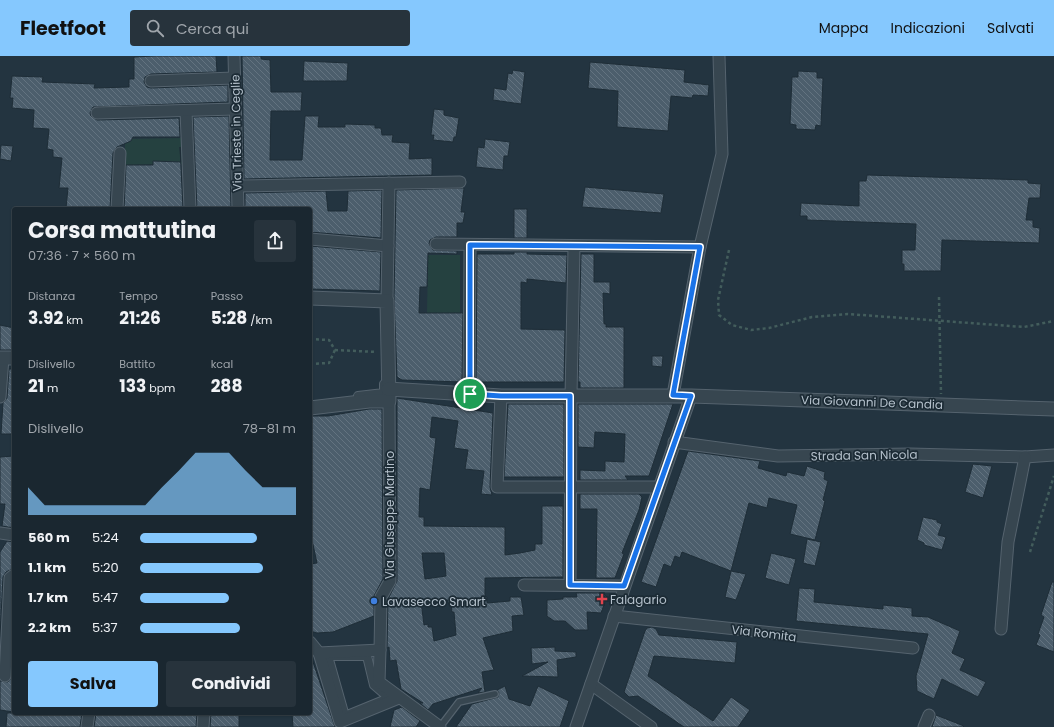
<!DOCTYPE html>
<html lang="it">
<meta charset="utf-8">
<style>
:root{--surface:#1a2730;--page:#27333c;--text:#f1f3f6;--muted:#9fa5ab;--line:#38444c;--accent:#85c8fe}
body{margin:0;font-family:Poppins,sans-serif;background:var(--page);color:var(--text);height:100vh;display:flex;flex-direction:column;font-size:15px;white-space:nowrap}
*{box-sizing:border-box;margin:0}
p{font-size:13px;color:var(--muted)}
.icon{flex:none;width:22px;height:22px;fill:none;stroke:currentColor;stroke-width:2;stroke-linecap:round;stroke-linejoin:round}
.map{position:relative;flex:1;overflow:hidden}
.sheet{position:absolute;left:12px;top:151px;width:300px;height:508px;display:flex;flex-direction:column;background:var(--surface);border-radius:4px;box-shadow:0 1px 3px #0004,0 0 0 1px var(--line)}
.sheet>*{flex:none}
.pin{position:absolute;display:grid;place-items:center;width:34px;height:34px;color:#fff;margin:-17px;border:2px solid #fff;border-radius:50%;box-shadow:0 1px 4px #0007}
.round{display:grid;place-items:center;flex:none;width:42px;height:42px;border-radius:4px;background:var(--page)}
.overview{display:flex;align-items:center;justify-content:space-between;height:68px;padding:0 16px}
h1{font-size:22px;font-weight:700;line-height:30px}
.figures{display:grid;grid-template-columns:repeat(3,1fr);gap:6px;height:68px;padding:4px 16px}
.figures div{display:grid;align-content:center}
.figures b{font-size:17px;font-weight:700}
.figures small{font-size:11px;font-weight:400}
.figures p{font-size:11px}
.chart{height:112px;padding:8px 16px}
.chart p{display:flex;justify-content:space-between}
.chart svg{width:100%;height:72px;margin-top:4px;fill:var(--accent);opacity:.7}
.action{display:flex;gap:8px;margin-top:auto;padding:8px 16px}
.action a{flex:1;height:46px;border-radius:4px;background:var(--accent);color:#111;font-size:16px;font-weight:700;line-height:46px;text-align:center}
.action a+a{background:var(--page);color:var(--text)}
ul{padding:0 16px;list-style:none;font-size:13px}
li{display:grid;grid-template-columns:64px 48px 1fr;align-items:center;height:30px}
li i{height:10px;border-radius:5px;background:var(--accent)}
header{display:flex;align-items:center;gap:24px;box-sizing:border-box;height:56px;padding:0 20px;background:var(--accent);color:#111}
header strong{font-size:19px}
nav{display:flex;gap:22px;margin-inline-start:auto;font-size:14px}
.search{width:280px;height:36px;background:var(--page);display:flex;align-items:center;gap:10px;box-sizing:border-box;padding:0 14px;border-radius:4px;color:var(--muted);font-size:15px}
.map>svg:first-child{display:block}
</style>
<header>
<strong>Fleetfoot</strong>
<div class="search"><svg class="icon" aria-label="search" viewBox="0 0 24 24"><circle cx="10" cy="10" r="6"/><path d="M15 15l6 6"/></svg>Cerca qui</div>
<nav><a>Mappa</a><a>Indicazioni</a><a>Salvati</a></nav>
</header>
<div class="map">
<svg width="1054" height="671" viewBox="0 0 1054 671">
<defs>
<pattern id="building-back-hatch" width="6" height="6" patternUnits="userSpaceOnUse"><rect width="6" height="6" fill="#4c5e6c"/><path d="M-1 5l2 2M0 0l6 6M5-1l2 2" fill="none" stroke="#637380"/></pattern>
</defs>
<rect width="100%" height="100%" fill="#233440"/>
<!-- green -->
<g fill="#254140">
<polygon points="182,82 182,108 125,109 125,83"/>
<polygon points="428,199 460,199 460,257 427,257"/>
</g>
<!-- building -->
<g fill="url(#building-back-hatch)" stroke="#1e2d37" fill-rule="evenodd">
<polygon points="154,0 216,0 217,16 151,18 145,21 144,26 147,31 151,32 228,29 228,46 93,51 90,57 91,60 97,64 179,62 180,81 133,81 131,85 117,91 113,97 110,153 66,152 68,132 59,132 62,102 53,101 53,94 47,93 49,73 33,72 34,54 12,52 13,42 10,42 12,20 43,21 42,26 95,28 94,32 129,31 129,23 134,23 134,1"/>
<polygon points="242,0 261,0 261,3 270,4 271,36 302,36 301,55 271,55 270,104 302,104 305,60 319,60 318,71 345,71 345,68 375,69 375,72 381,72 382,79 393,79 392,86 410,87 409,103 432,102 432,119 244,123"/>
<polygon points="304,5 348,7 347,25 303,25"/>
<polygon points="590,6 685,14 684,26 709,29 708,40 693,39 692,42 671,40 668,75 617,71 618,35 588,32"/>
<polygon points="513,14 525,16 521,48 493,44 494,32 506,34 508,17 512,18"/>
<polygon points="798,15 817,16 817,22 823,22 821,70 816,69 815,74 796,73 796,69 790,68 792,21 798,21"/>
<polygon points="434,53 444,54 444,59 459,62 456,81 454,81 453,86 433,84 434,79 431,79"/>
<polygon points="229,60 231,153 197,153 193,61"/>
<polygon points="485,83 510,86 508,100 504,100 503,114 476,111 478,91 484,92"/>
<polygon points="1,89 13,90 11,105 0,103"/>
<polygon points="180,91 183,153 124,153 126,109 153,109 153,105 181,106"/>
<polygon points="867,119 1028,124 1028,127 1041,128 1040,142 1029,142 1026,164 1033,164 1033,171 1040,172 1039,187 942,184 941,215 904,215 904,208 902,208 902,194 915,194 916,168 807,164 807,160 800,160 801,147 859,150 859,125 866,125"/>
<polygon points="585,131 664,138 661,157 582,151"/>
<polygon points="464,132 461,156 465,156 463,167 457,167 457,181 436,181 430,184 429,188 433,194 457,195 457,198 428,197 427,231 420,231 419,257 463,257 462,326 402,324 397,321 394,241 396,134"/>
<polygon points="382,134 381,182 310,176 310,153 245,153 245,137 326,135 328,155 347,155 348,135"/>
<rect x="514" y="153" width="13" height="29"/>
<polygon points="310,190 381,196 380,235 310,233"/>
<polygon points="514,196 527,196 527,198 567,199 566,227 527,223 527,227 521,226 521,273 565,274 564,326 476,326 477,198 514,198"/>
<polygon points="581,198 594,198 594,226 610,226 610,238 603,237 604,268 606,268 606,271 624,271 624,332 580,332 580,326 578,326"/>
<polygon points="0,269 14,272 14,294 0,294"/>
<polygon points="652,300 663,300 662,311 652,310"/>
<polygon points="9,313 14,313 14,378 1,378 3,347 7,342"/>
<path d="M397 342 493 357 490 431 492 439 481 438 484 415 465 413 468 394 454 392 458 365 432 361 430 381 436 382 430 434 420 432 419 461H424V470L505 471V499L520 497 535 494V488H542V450H563V521L485 522V541H487V547L510 545V541H521L524 559 512 560 513 575 483 582 494 614 482 616 485 636 478 637 482 632 433 648 428 654 420 647H423L401 633 396 604 390 605 389 591 387 592 388 543 397 525ZM422 497H444L446 520 425 523ZM448 544V547H451L452 556H454L456 579 434 585 432 571H428V568L424 569 421 545Z"/>
<polygon points="508,348 564,348 564,421 504,421"/>
<polygon points="578,348 673,348 649,420 625,420 628,424 580,424 580,414 605,415 605,405 624,406 625,378 595,376 594,392 578,391"/>
<polygon points="369,353 382,353 383,523 374,540 374,560 333,576 317,577 310,575 312,529 310,508 317,507 312,484 310,459 310,360 328,360"/>
<polygon points="688,395 760,405 758,412 786,420 787,416 804,420 807,410 825,416 824,423 828,425 823,444 825,445 815,484 790,478 797,449 769,442 767,452 749,447 731,515 682,496 680,502 675,500 671,511 664,508 656,531 641,526"/>
<polygon points="14,400 14,472 2,470 5,448 0,448 0,401"/>
<polygon points="973,408 992,410 983,442 965,436"/>
<polygon points="580,438 639,438 642,441 639,454 622,497 624,498 615,522 596,522 597,453 580,453"/>
<polygon points="923,461 937,464 937,466 942,468 938,479 946,481 942,494 924,489 924,487 917,484"/>
<polygon points="807,483 821,486 815,510 803,507"/>
<polygon points="7,485 14,486 14,512 6,516 3,521 0,581 0,496"/>
<polygon points="771,497 796,503 789,529 765,522"/>
<polygon points="731,515 746,518 736,544 725,541"/>
<polygon points="1052,526 1054,526 1054,596 1036,589 1040,579 1038,578 1044,561 1041,559"/>
<polygon points="799,532 815,533 814,546 883,553 883,549 912,552 912,560 928,561 960,575 952,597 965,603 960,614 986,626 978,641 942,623 934,643 917,635 916,620 928,578 796,565"/>
<polygon points="576,537 603,537 607,541 601,557 587,556 588,574 575,574 565,565 554,565 547,560 547,544 563,543 563,541 577,541"/>
<polygon points="652,571 656,573 659,579 737,586 735,607 654,600 648,620 713,665 731,641 750,654 738,671 684,671 638,640 629,641 624,636 645,575 647,572"/>
<polygon points="14,581 14,656 0,654 0,625 8,626 12,621"/>
<polygon points="555,591 555,595 576,596 576,601 557,604 558,621 522,620 548,606 532,608 531,592"/>
<polygon points="310,603 312,603 335,671 293,671 292,657 310,657"/>
<polygon points="505,630 509,643 530,650 538,630 569,645 560,671 456,671 472,648 498,641 499,637 497,634"/>
<polygon points="402,651 420,665 416,671 390,671 394,654"/>
<polygon points="7,657 82,657 80,671 6,671"/>
<polygon points="96,657 197,657 196,671 94,671"/>
<polygon points="211,657 239,657 239,671 210,671"/>
<polygon points="936,659 964,670 963,671 932,671"/>
</g>
<g fill="none" stroke-linecap="round" stroke-linejoin="round">
<!-- service casing -->
<g stroke="#55636e" stroke-width="8">
<polyline id="service" points="440,671 459,646 495,638"/>
</g>
<!-- pedestrian casing -->
<g stroke="#55636e" stroke-width="10">
<g id="pedestrian">
<polyline points="358,340 384,337 384,328"/>
<polygon points="328,600 367,600 374,629 389,642 345,660"/>
</g>
</g>
<!-- minor casing -->
<g stroke="#55636e" stroke-width="13">
<g id="minor">
<polyline points="234,0 238,153"/>
<polyline points="151,25 234,22"/>
<polyline points="186,55 190,153"/>
<polyline points="97,57 235,53"/>
<polyline points="237,130 460,126"/>
<polyline points="117,153 120,97"/>
<polyline points="310,183 388,190"/>
<polyline points="436,188 700,191"/>
<polyline points="387,245 389,127"/>
<polyline points="469,338 470,189"/>
<polyline points="673,339 700,191 722,98 719,0"/>
<polyline points="501,340 497,431 659,431"/>
<polyline points="0,341 3,302"/>
<polyline points="674,386 778,400 910,398 1025,401 1054,399"/>
<polyline points="0,477 14,479"/>
<polyline points="524,529 624,530"/>
<polyline points="570,529 571,340 574,191"/>
<polyline points="614,560 913,592"/>
<polyline points="1001,573 1008,486 1025,401"/>
<polyline points="310,586 319,597"/>
<polyline points="380,594 381,541 390,525 389,345"/>
<polyline points="5,620 10,522 14,519"/>
<polyline points="591,628 651,671"/>
<polyline points="399,642 340,666 319,597 380,594 379,626 440,671"/>
<polyline points="87,671 89,657"/>
<polyline points="203,671 204,657"/>
<polyline points="576,671 691,340"/>
<polyline points="924,671 929,659"/>
</g>
</g>
<!-- tertiary casing -->
<g stroke="#55636e" stroke-width="15">
<g id="tertiary">
<polyline points="310,242 387,245 389,345 369,345 310,352"/>
<polyline points="0,302 14,302"/>
<polyline points="388,333 501,340 691,340 1054,353"/>
</g>
</g>
<!-- path -->
<g stroke="#435d5c" stroke-width="2.5" stroke-dasharray="3 3" stroke-linecap="butt">
<polyline points="729,194 718,244 719,259 732,269 751,274 769,272 812,261 848,258 1024,271 1054,265"/>
<polyline points="939,241 941,338"/>
<polyline points="310,283 329,284 335,294"/>
<polyline points="335,294 377,296"/>
<polyline points="310,308 329,307 335,294"/>
<polyline points="1030,496 1054,420"/>
</g>
<!-- service -->
<use href="#service" stroke="#374650" stroke-width="5.5"/>
<!-- pedestrian -->
<use href="#pedestrian" stroke="#374650" stroke-width="8"/>
<!-- minor -->
<use href="#minor" stroke="#374650" stroke-width="11"/>
<!-- tertiary -->
<use href="#tertiary" stroke="#374650" stroke-width="13"/>
</g>
<g fill="none" stroke-linecap="round" stroke-linejoin="round">
<!-- route casing -->
<g stroke="#fff" stroke-width="8">
<polygon id="route" points="470,189 700,191 673,339 691,340 624,530 570,529 570,340 501,340 470,338"/>
</g>
<!-- route -->
<use href="#route" stroke="#1a73e8" stroke-width="5"/>
</g>
<!-- markers -->
<path fill="#e0444e" stroke="#1c2b35" stroke-width="1.5" d="M600 537h4v4h4v4h-4v4h-4v-4h-4v-4h4z"/>
<circle fill="#3f7fe0" stroke="#1c2b35" stroke-width="1.5" cx="374" cy="545" r="4"/>
<g text-anchor="middle" dominant-baseline="central" stroke-width="3.5" stroke-linejoin="round" paint-order="stroke">
<!-- street labels -->
<g font-size="12" fill="#b4c0cb" stroke="#1c2b35">
<text transform="translate(236 77) rotate(-91)">Via Trieste in Ceglie</text>
<text transform="translate(872 346) rotate(2)">Via Giovanni De Candia</text>
<text transform="translate(864 399) rotate(-1)">Strada San Nicola</text>
<text transform="translate(389 459) rotate(-90)">Via Giuseppe Martino</text>
<text transform="translate(764 577) rotate(7)">Via Romita</text>
</g>
<!-- poi labels -->
<g font-size="12" fill="#b4c0cb" stroke="#1c2b35" text-anchor="start">
<text x="610" y="543">Falagario</text>
<text x="382" y="545">Lavasecco Smart</text>
</g>
</g>
</svg>
<div class="pin" style="left:470px;top:338px;background:#1e9e55"><svg class="icon" aria-label="arrive" viewBox="0 0 24 24"><path d="M6 21V4h12l-3 4 3 4H6"/></svg></div>
<section class="sheet">
<div class="overview"><div><h1>Corsa mattutina</h1><p>07:36 · 7 × 560 m</p></div><a class="round"><svg class="icon" aria-label="share" viewBox="0 0 24 24"><path d="M12 15V3M7 8l5-5 5 5M5 13v7h14v-7"/></svg></a></div>
<div class="figures">
<div><p>Distanza</p><b>3.92<small> km</small></b></div>
<div><p>Tempo</p><b>21:26</b></div>
<div><p>Passo</p><b>5:28<small> /km</small></b></div>
</div>
<div class="figures">
<div><p>Dislivello</p><b>21<small> m</small></b></div>
<div><p>Battito</p><b>133<small> bpm</small></b></div>
<div><p>kcal</p><b>288</b></div>
</div>
<div class="chart"><p><span>Dislivello</span>78–81 m</p>
<svg viewBox="0 0 160 44" preserveAspectRatio="none"><path d="M0 44V27L10 38L20 38L30 38L40 38L50 38L60 38L70 38L80 27L90 17L100 6L110 6L120 6L130 17L140 27L150 27L160 27V44z"/></svg>
</div>
<ul>
<li><b>560 m</b>5:24<i style="width:75%"></i></li>
<li><b>1.1 km</b>5:20<i style="width:79%"></i></li>
<li><b>1.7 km</b>5:47<i style="width:57%"></i></li>
<li><b>2.2 km</b>5:37<i style="width:64%"></i></li>
</ul>
<div class="action"><a>Salva</a><a>Condividi</a></div>
</section>
</div>
